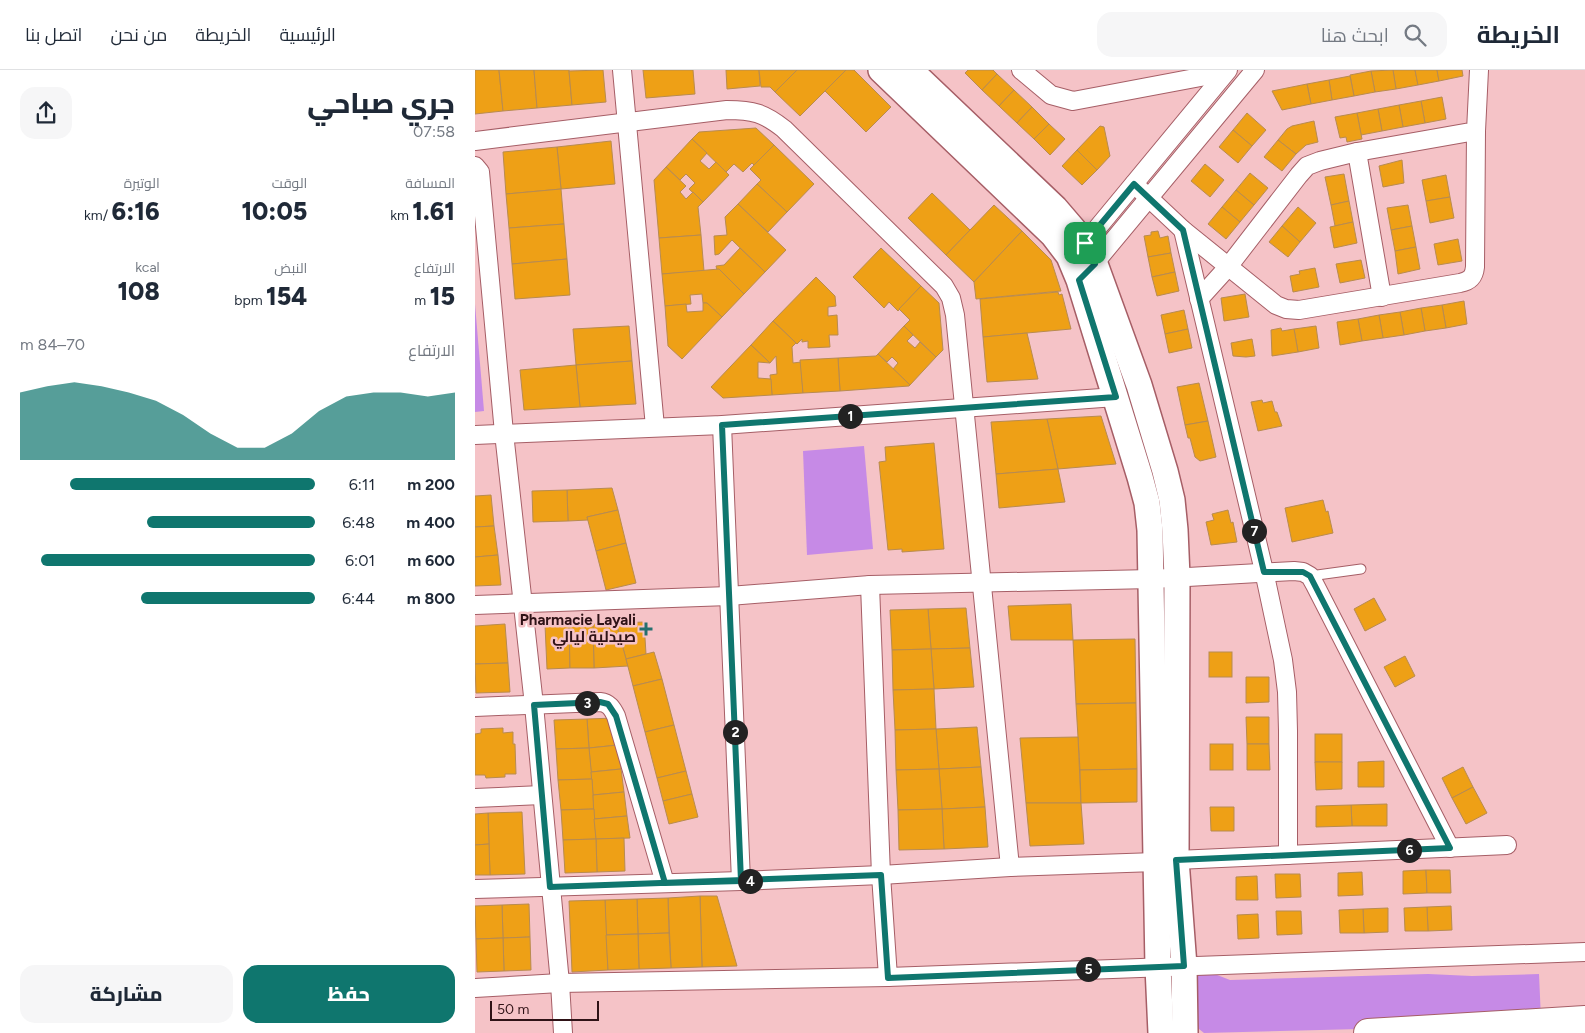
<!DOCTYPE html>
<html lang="ar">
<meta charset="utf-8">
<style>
:root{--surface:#fff;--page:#f6f6f7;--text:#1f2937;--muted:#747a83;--line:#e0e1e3;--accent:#0f766e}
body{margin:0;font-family:Figtree,Cairo,sans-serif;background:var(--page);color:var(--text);direction:rtl;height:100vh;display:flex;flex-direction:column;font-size:19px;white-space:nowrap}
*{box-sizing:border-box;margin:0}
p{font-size:16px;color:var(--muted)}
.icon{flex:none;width:28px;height:28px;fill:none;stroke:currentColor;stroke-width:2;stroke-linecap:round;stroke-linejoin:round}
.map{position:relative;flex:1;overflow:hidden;direction:ltr}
.details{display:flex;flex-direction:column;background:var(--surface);width:475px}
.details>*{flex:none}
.scale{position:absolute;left:15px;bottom:12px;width:109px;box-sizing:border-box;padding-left:5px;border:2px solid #2f1216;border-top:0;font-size:14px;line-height:18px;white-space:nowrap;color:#2f1216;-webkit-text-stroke:4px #f5c3c7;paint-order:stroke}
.pin{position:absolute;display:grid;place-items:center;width:42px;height:42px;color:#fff;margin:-21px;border-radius:10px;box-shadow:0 2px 8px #0006}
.km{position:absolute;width:25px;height:25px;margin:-12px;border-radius:50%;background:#222;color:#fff;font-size:14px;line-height:25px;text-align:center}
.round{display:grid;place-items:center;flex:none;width:52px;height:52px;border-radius:15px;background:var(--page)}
.overview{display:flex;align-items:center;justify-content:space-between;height:85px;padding:0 20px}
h1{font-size:28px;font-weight:800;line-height:38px}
.metrics{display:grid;grid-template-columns:repeat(3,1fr);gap:8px;height:85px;padding:5px 20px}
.metrics div{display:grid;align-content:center}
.metrics b{font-size:25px;font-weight:800}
.metrics small{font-size:14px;font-weight:400}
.metrics p{font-size:14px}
.chart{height:140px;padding:10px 20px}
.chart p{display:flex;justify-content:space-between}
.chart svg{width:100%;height:90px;margin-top:5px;fill:var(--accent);opacity:.7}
.cta{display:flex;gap:10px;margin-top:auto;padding:10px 20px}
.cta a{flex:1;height:58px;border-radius:15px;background:var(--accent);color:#fff;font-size:20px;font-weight:800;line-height:58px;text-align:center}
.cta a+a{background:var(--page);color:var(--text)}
ul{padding:0 20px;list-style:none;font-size:16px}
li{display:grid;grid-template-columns:80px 60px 1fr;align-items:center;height:38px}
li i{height:12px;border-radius:6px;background:var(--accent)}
header{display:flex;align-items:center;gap:30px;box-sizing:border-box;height:70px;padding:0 25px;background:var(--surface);border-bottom:1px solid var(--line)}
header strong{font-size:24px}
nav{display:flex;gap:28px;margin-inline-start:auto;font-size:18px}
.search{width:350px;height:45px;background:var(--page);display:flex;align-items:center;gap:12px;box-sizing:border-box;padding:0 18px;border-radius:15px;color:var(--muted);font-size:19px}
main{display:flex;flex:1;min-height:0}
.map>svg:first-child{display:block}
</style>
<header>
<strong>الخريطة</strong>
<div class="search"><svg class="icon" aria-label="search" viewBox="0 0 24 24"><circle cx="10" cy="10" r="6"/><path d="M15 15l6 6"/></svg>ابحث هنا</div>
<nav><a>الرئيسية</a><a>الخريطة</a><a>من نحن</a><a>اتصل بنا</a></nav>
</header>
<main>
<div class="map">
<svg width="1110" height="963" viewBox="0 0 1110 963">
<rect width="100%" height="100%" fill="#f5c3c7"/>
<!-- green -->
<g fill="#c68ae6">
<polygon points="0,234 9,341 0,342"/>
<polygon points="389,376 398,479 332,485 328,381"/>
<polygon points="737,903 755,910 953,904 997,906 1064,904 1066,949 926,958 729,963 724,959 722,954 721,904"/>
</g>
<!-- building -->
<g fill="#eea016" stroke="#b88b50">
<polygon points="0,0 24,0 28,41 0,44"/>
<polygon points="24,0 59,0 62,38 28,41"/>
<polygon points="59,0 94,0 97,35 62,38"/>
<polygon points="128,0 131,32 97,35 94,1"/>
<polygon points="168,0 218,0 220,24 171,28"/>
<polygon points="251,0 284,0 285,16 252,19"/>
<polygon points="284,0 322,0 300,22 295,17 286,17"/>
<polygon points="322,0 371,0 325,46 300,22"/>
<polygon points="371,0 379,0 416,37 391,62 350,21"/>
<polygon points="493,0 518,0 522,4 507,20 490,3"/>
<polygon points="918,0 940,0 943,15 921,19"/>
<polygon points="918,0 921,19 900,22 896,1"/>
<polygon points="940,0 962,0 964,11 943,15"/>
<polygon points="962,0 987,0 988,6 964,11"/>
<polygon points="896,1 900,22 879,26 875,5"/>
<polygon points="522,4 539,20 524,36 507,20"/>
<polygon points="875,6 879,26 857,30 854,10"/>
<polygon points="854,10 857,30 836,34 832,14"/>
<polygon points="832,14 836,34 807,40 797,21"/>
<polygon points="539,20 557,37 542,53 524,36"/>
<polygon points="967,27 971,49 950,53 946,31"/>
<polygon points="946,31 950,53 928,57 924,35"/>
<polygon points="924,35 928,57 907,61 903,39"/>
<polygon points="557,37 574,54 559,69 542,53"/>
<polygon points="903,39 907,61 886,65 882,43"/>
<polygon points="772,43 791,60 777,76 758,60"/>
<polygon points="882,43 887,69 872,72 871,67 865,68 860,47"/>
<polygon points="839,51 843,72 831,75 821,84 803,70 812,59 817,56"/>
<polygon points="574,54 590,69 575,85 559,69"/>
<polygon points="625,56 629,57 635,86 622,100 602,80"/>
<polygon points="281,58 299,75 279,95 277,93 268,102 259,94 251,102 217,69 224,62"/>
<polygon points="758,60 777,76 763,93 744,77"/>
<polygon points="217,69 232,83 225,91 234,99 241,92 254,105 228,132 214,119 220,113 211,104 205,110 191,97"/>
<polygon points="803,70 821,84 807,101 789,87"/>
<polygon points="136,71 140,114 86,119 82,77"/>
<polygon points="299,75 339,114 312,142 282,114 286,110 275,99"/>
<polygon points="82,77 86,119 31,124 28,82"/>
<polygon points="602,80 622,100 607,115 587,96"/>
<polygon points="927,90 929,113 908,117 904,96"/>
<polygon points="730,94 749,110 735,127 716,111"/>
<polygon points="191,97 211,116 205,122 211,129 218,122 228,132 223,137 226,165 184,168 179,110"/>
<polygon points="775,103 793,118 779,135 761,120"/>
<polygon points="869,104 874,131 856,135 850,107"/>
<polygon points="971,105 975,127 951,131 947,110"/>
<polygon points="282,114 312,142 293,162 263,134"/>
<polygon points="86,119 89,154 34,158 31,124"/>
<polygon points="761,120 779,135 765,152 747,137"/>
<polygon points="457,123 495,160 471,185 433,148"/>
<polygon points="975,127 979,148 955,153 951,131"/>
<polygon points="874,131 878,152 860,156 856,135"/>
<polygon points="263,134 311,180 290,202 257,170 244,184 240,185 239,166 252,165 250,147"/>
<polygon points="519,135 547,161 499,212 471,185"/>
<polygon points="933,135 937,156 916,160 912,138"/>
<polygon points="747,137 765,152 751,169 733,154"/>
<polygon points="823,137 841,153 825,172 807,156"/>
<polygon points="878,152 882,173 859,178 855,157"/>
<polygon points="89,154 92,189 37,194 34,158"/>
<polygon points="807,156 825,172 813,187 794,172"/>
<polygon points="937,156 941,177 920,181 916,160"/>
<polygon points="547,161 576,190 586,221 501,229 499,212"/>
<polygon points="683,161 685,168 693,166 696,183 673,187 669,166 676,165 676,162"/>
<polygon points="226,165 229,201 187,204 184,168"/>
<polygon points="983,169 987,191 963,195 959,174"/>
<polygon points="941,177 945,199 923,204 920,181"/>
<polygon points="265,178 290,202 269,224 244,199 242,200 241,196 249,195"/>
<polygon points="406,178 446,216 423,241 414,232 409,238 378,207"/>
<polygon points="696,183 700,202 677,207 673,187"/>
<polygon points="92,189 95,225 40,229 37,194"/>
<polygon points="886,190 890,208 865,213 861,194"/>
<polygon points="840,198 844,217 818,222 815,206 825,204 824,201"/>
<polygon points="244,199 269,224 247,247 232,233 228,233 227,224 215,225 216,234 190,236 187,204"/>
<polygon points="700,202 704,221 682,226 677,207"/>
<polygon points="341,207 360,226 361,236 353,237 353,246 362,245 363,265 354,265 355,277 333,278 333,271 327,272 327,269 322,274 298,251"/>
<polygon points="446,216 464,233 468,280 461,287 429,256 435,250 424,239"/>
<polygon points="583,222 584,225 587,224 596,259 508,267 505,229"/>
<polygon points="770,224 774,247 749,251 746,228"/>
<polygon points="989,231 992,254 971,258 967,235"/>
<polygon points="228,233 232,233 247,247 207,289 193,276 190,236 211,234 212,242 228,241"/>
<polygon points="967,235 971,258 950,261 946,238"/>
<polygon points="946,238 950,261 929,265 925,242"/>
<polygon points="709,240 713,259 690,264 686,245"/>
<polygon points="925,242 929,265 908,268 904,245"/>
<polygon points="904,245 908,268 887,271 883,249"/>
<polygon points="883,249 887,271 865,275 862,252"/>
<polygon points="298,251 321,273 317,277 318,293 326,292 328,323 297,325 295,305 302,304 301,286 295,293 276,275"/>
<polygon points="154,256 157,291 101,295 98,259"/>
<polygon points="429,256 438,265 432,271 440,278 445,272 461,287 435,315 418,299 423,293 417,287 412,292 403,284"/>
<polygon points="841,256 844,278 823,282 819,259"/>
<polygon points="806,258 807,261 819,259 823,282 797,286 796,260"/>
<polygon points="713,259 717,278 694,283 690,264"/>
<polygon points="552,263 563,309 512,312 508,267"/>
<polygon points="777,269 780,286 771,287 758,286 756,273"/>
<polygon points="276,275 295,293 283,292 283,308 296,309 297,325 248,328 236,317"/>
<polygon points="403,284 435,315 434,316 365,321 363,288 401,286"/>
<polygon points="363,288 365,321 328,323 325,290"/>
<polygon points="157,291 161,334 105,337 101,295"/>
<polygon points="101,295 105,337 49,340 45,300"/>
<polygon points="724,313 733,351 710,355 702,317"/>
<polygon points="787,330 788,333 797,331 800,342 802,342 807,356 783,361 776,332"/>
<polygon points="626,346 641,394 583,399 572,349"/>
<polygon points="572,349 583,399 521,404 516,352"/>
<polygon points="733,351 741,387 725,391 720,387 715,368 713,368 710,355"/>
<polygon points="459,373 469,479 427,482 427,479 413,480 404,392 411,391 410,377"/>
<polygon points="583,399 590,432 524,438 521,404"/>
<polygon points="137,418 143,440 112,447 113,450 93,451 92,420"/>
<polygon points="92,420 93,451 58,452 57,421"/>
<polygon points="16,425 19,456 0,457 0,426"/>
<polygon points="848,430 851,442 853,441 858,463 817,472 810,438"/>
<polygon points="143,440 151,473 121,481 112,447"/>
<polygon points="753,440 756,453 758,452 762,472 736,475 731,452 739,450 737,444"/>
<polygon points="19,456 23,485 0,487 0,457"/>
<polygon points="151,473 161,513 131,520 121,481"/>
<polygon points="23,485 26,515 0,516 0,487"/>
<polygon points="899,528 911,550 890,561 879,539"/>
<polygon points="596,534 598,570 536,570 533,536"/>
<polygon points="491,538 495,578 456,579 453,539"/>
<polygon points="453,539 456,579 417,580 415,540"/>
<polygon points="169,552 171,584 151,589 141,553"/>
<polygon points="141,553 153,596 119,598 118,554"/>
<polygon points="30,554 33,593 0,594 0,556"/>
<polygon points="94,554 95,598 72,599 70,555"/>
<polygon points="94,554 118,554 119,598 95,598"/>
<polygon points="660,569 661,633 601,634 598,570"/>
<polygon points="495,578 499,617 459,619 456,579"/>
<polygon points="456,579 459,619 418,620 417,580"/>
<polygon points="179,582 187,609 158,616 151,589"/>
<rect x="734" y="582" width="23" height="25"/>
<polygon points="930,586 940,606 920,617 909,597"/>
<polygon points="33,593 35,622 1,623 0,594"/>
<polygon points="771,607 794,607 794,632 771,633"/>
<polygon points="187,609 199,655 170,662 158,616"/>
<polygon points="459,619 461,659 420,660 418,620"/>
<polygon points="661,633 662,699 605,700 601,634"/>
<polygon points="771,647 794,647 794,674 772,674"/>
<polygon points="140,648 143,675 114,678 112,649"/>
<polygon points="112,649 114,678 81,679 79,650"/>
<polygon points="199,655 211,701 182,708 170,662"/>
<polygon points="502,657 506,697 464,699 461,659"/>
<polygon points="28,658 28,663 38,662 38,674 40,674 41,704 30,704 30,707 11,708 10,705 0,705 0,664 6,663 6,659"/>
<polygon points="461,659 464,699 421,700 420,660"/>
<rect x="840" y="664" width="27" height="28"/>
<polygon points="603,667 606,733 551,733 545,668"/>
<rect x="735" y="674" width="23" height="26"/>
<polygon points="772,674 794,674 795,700 772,700"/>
<polygon points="143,675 146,699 116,702 114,678"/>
<polygon points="114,678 117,709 83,710 81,679"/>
<polygon points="909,691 909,717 883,717 883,692"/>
<polygon points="840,692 867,692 867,719 841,720"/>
<polygon points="506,697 510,737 467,739 464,699"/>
<polygon points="988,697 998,717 977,728 967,708"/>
<polygon points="146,699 149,722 118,725 116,702"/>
<polygon points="464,699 467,739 423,740 421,700"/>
<polygon points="662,699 662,732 606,733 605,700"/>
<polygon points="211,701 217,724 188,731 182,708"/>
<polygon points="117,709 119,739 86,740 83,710"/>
<polygon points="998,717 1012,743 991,754 977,728"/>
<polygon points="149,722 152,746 119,749 118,725"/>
<polygon points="217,724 223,747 194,754 188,731"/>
<polygon points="551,733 606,733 609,774 555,776"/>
<polygon points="912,734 912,756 877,756 876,735"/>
<polygon points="876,735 877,756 841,757 841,736"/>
<polygon points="510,737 513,777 469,779 467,739"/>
<polygon points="735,737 759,737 759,761 736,761"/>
<polygon points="119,739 121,769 88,770 86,740"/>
<polygon points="467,739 469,779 424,780 423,740"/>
<polygon points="47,742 50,804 15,805 13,743"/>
<polygon points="13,743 14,774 0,775 0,744"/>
<polygon points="152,746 155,768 121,769 119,749"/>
<polygon points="149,768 150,801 122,802 121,769"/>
<polygon points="121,769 122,802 90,803 88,770"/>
<polygon points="14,774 15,805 0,805 0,775"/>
<polygon points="951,800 952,823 928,824 928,801"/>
<polygon points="951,800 975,800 976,823 952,823"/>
<polygon points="887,802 888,825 863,826 863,803"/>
<polygon points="800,804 825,804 826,827 801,828"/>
<polygon points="782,806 783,830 761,830 761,807"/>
<polygon points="225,826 242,826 262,896 227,897"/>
<polygon points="225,826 227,897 196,898 193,828"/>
<polygon points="193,828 194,863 163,864 162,829"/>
<polygon points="162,829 163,864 131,865 130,830"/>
<polygon points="130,830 133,900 97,902 94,831"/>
<polygon points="54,834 55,867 28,868 27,835"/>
<polygon points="27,835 28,868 1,869 0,836"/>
<polygon points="976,836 977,860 953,861 952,837"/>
<polygon points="952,837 953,861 930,861 929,838"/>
<polygon points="913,838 913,862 889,863 888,839"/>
<polygon points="888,839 889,863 865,863 864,840"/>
<polygon points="801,841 826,841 827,864 802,865"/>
<polygon points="783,844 784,868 763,869 762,845"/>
<polygon points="194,863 196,898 164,899 163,864"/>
<polygon points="163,864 164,899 133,900 131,865"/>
<polygon points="55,867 56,900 29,901 28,868"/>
<polygon points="28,868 29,901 2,902 1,869"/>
</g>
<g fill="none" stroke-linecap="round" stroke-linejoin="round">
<!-- lane casing -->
<g stroke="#a65e66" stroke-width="11">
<polyline id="lane" points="835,506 886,499"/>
</g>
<!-- street casing -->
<g stroke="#a65e66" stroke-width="20">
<g id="street">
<polyline points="147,0 180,357"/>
<polyline points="546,0 576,25 598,31 731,6 744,0"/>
<path d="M0 71 252 40C278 40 289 43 309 59L469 216 476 228 480 245 535 797"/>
<polyline points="882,82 907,227"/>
<polyline points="0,96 5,102 29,363 59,635 85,913 88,963"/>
<path d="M659 114 708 160 801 235 811 239 824 240 985 213C995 211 999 207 1000 197L1001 61"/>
<polyline points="708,160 789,501 808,590 812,622 813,661 813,785"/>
<polyline points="602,179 610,173 753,0"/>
<polyline points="613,201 780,0"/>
<polyline points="724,229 753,197 824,105 832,96 845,91 882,82 1001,61 1004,0"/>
<polyline points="247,355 266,811"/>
<polyline points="0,365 247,355 641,327"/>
<polyline points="395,515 406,805 413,907"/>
<polyline points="0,535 254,526 395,515 677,509 819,501 828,502 835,506 840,515 975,778"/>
<path d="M0 637 125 632C134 633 137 638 141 646L190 813"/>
<polyline points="0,728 67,725"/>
<polyline points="701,790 1032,775"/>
<polyline points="0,819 266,811 406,805 535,797 681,792"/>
<polyline points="0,918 85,913 413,907 1110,882"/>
</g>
</g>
<!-- secondary casing -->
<g stroke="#a65e66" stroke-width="28">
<g id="secondary">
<polyline points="406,0 578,165 594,186 604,210 665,407 672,433 675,460 683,897 686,963"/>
<polyline points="435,0 580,138 610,173 620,194 664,315 690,401 697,430 700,460 702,507 701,790 709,896 710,963"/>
</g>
</g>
<!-- highway casing -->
<g stroke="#a65e66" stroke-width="30">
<polyline id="highway" points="893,963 1110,950"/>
</g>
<!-- lane -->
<use href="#lane" stroke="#fff" stroke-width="9"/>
<!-- street -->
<use href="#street" stroke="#fff" stroke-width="18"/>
<!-- secondary -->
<use href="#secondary" stroke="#fff" stroke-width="25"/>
<!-- highway -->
<use href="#highway" stroke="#fff" stroke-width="28"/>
</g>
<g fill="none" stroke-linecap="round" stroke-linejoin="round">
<!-- route casing -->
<g stroke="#fff" stroke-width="10">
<polyline id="route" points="610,173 620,194 604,210 641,327 247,355 266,811 190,813 141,646 133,634 125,632 59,635 75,817 406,805 413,908 709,896 701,790 975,778 835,506 828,502 789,502 708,160 659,114 610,173"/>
</g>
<!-- route -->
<use href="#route" stroke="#0f766e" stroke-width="6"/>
</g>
<!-- markers -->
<path fill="#256f6e" stroke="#f5c3c7" stroke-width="2" d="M168.5 551.5h5v5h5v5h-5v5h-5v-5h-5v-5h5z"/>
<g text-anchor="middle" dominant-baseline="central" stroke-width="5" stroke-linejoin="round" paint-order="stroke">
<!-- poi labels -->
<g font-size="15" font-weight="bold" fill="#2f1216" stroke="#f5c3c7" text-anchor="end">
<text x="161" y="550">Pharmacie Layali<tspan x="161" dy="17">صيدلية ليالي</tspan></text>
</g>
</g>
</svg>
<div class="scale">50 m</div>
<div class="pin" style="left:610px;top:173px;background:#1e9e55"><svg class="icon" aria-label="arrive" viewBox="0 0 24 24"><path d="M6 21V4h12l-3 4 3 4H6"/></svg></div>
<b class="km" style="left:375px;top:346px">1</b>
<b class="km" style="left:260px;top:662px">2</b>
<b class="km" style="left:112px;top:633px">3</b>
<b class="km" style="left:275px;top:811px">4</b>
<b class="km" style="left:613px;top:899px">5</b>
<b class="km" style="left:934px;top:780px">6</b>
<b class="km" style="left:779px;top:461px">7</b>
</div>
<section class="details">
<div class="overview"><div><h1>جري صباحي</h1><p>07:58</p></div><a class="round"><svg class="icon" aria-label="share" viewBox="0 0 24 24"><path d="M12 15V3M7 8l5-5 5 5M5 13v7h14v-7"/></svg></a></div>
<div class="metrics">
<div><p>المسافة</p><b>1.61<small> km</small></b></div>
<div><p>الوقت</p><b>10:05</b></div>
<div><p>الوتيرة</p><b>6:16<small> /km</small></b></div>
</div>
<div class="metrics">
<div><p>الارتفاع</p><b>15<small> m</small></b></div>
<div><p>النبض</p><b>154<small> bpm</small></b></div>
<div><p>kcal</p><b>108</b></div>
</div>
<div class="chart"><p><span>الارتفاع</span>70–84 m</p>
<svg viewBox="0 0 160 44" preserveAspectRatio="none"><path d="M0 44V11L10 8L20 6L30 8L40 11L50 15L60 22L70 31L80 38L90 38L100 31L110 20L120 13L130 11L140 11L150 13L160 11V44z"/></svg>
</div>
<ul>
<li><b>200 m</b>6:11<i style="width:83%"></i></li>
<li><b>400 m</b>6:48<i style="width:57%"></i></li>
<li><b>600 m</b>6:01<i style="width:93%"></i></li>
<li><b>800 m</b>6:44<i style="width:59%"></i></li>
</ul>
<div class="cta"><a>حفظ</a><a>مشاركة</a></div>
</section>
</main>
